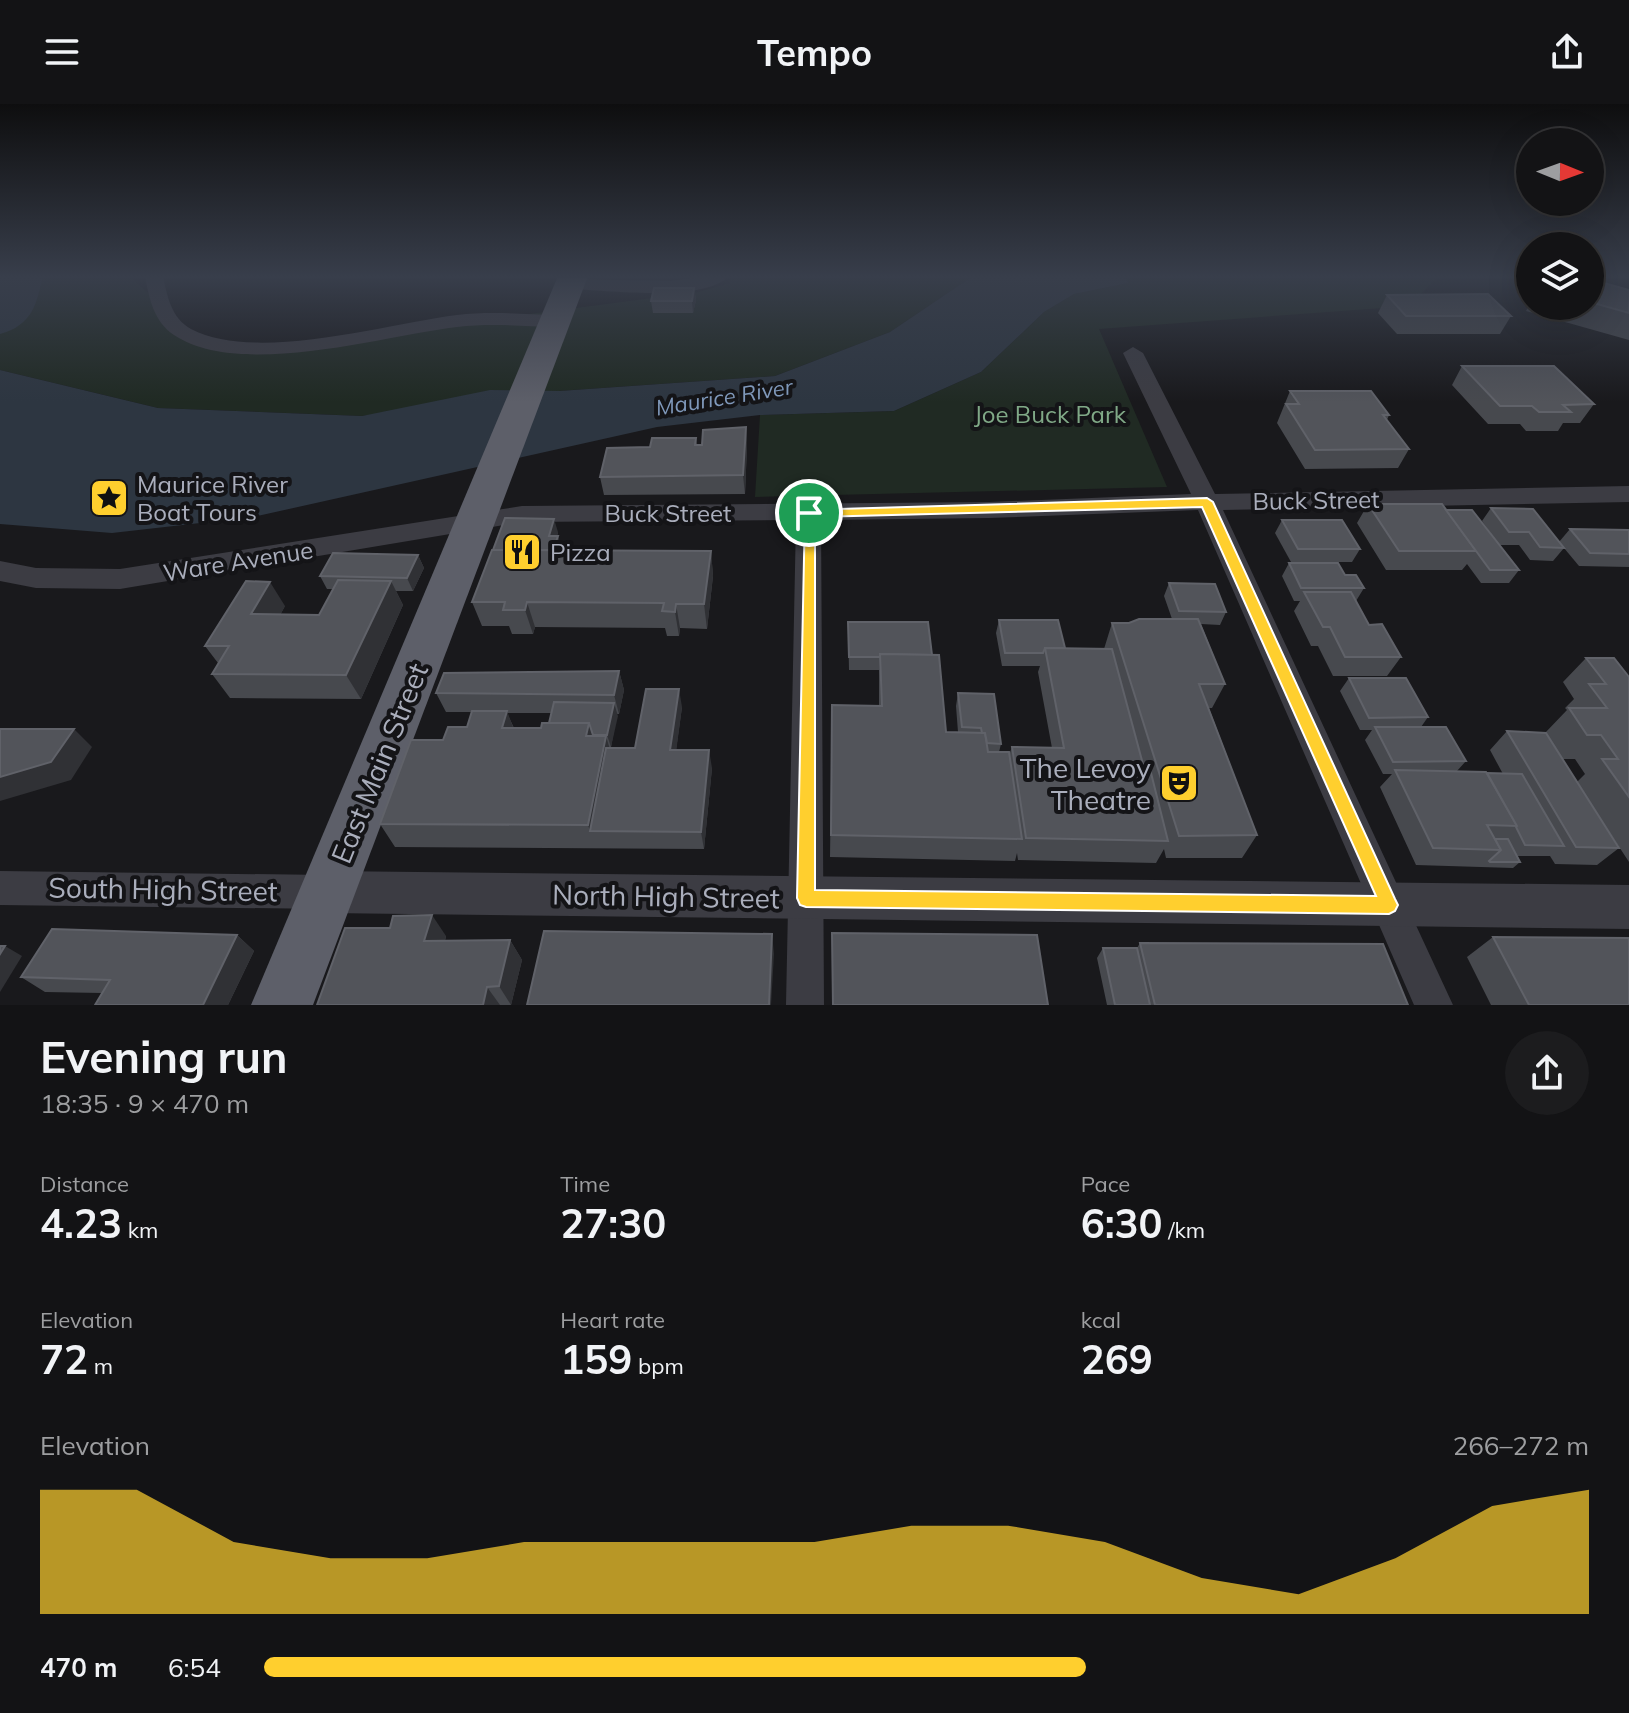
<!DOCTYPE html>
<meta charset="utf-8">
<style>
:root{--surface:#131315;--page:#1c1c1e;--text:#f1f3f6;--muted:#9d9ea0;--line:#323234;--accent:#ffcf2e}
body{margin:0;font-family:Mulish,sans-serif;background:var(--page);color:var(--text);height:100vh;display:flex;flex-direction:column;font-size:30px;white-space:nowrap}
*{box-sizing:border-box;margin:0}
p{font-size:26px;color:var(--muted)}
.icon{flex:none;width:44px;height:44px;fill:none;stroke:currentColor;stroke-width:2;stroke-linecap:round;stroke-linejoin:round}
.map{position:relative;height:901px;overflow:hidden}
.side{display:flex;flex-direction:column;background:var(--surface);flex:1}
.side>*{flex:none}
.needle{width:52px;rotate:91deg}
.controls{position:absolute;left:1516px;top:24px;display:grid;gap:16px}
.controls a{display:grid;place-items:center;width:88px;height:88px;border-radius:50%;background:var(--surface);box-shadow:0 8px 32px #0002,0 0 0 2px var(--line);font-size:40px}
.pin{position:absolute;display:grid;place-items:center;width:68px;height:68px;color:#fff;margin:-34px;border:4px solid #fff;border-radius:50%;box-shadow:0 2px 8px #0007}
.round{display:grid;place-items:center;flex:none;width:84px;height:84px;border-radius:42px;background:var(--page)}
.overview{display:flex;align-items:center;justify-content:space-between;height:136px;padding:0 40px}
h1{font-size:44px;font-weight:700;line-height:60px}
.figures{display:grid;grid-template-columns:repeat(3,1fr);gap:12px;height:136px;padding:8px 40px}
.figures div{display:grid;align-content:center}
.figures b{font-size:40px;font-weight:700}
.figures small{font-size:22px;font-weight:400}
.figures p{font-size:22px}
.chart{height:224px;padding:16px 40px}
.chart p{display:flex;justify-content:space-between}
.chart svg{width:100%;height:144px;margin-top:8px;fill:var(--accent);opacity:.7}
ul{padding:0 40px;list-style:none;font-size:26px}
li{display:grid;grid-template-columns:128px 96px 1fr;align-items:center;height:60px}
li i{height:20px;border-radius:10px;background:var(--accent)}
header{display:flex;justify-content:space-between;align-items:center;height:104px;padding:0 40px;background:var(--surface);font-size:36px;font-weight:700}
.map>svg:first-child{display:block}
</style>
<header><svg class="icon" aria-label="menu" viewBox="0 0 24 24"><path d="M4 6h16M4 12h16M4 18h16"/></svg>Tempo<svg class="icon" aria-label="share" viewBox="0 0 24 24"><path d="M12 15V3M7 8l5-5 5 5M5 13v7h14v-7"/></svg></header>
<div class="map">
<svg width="1629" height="901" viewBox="0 0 1629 901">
<rect width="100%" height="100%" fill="#19191c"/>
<!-- green -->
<g fill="#202a23">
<polygon points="0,172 129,172 200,235 243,247 699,188 730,179 732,172 973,172 890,228 775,272 559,287 362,312 158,304 0,266"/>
<polygon points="1125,172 1438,172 1410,202 1099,225 1167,383 755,393 760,311 894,307 981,268 1044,208 1074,190 1128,179"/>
</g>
<!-- water -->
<g fill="#2d3641">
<path d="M0 172H43C36 202 32 221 0 230Z"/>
<polygon points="973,172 1125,172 1128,179 1074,190 1044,208 981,268 894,307 760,311 657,323 253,413 112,429 0,420 0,266 158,304 362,312 490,286 559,287 775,272 890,228"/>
</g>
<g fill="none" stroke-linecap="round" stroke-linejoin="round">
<!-- minor -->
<g fill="#3c3c43" fill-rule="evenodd">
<path d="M145 172H163C167 191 171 214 191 225 256 259 385 220 457 211 489 207 522 210 555 211L565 217 555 223C522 222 490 219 457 223 382 232 240 275 174 231 154 218 149 194 145 172Z"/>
<path d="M705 172H729C704 199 606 186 570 185L561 180 570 175 671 177Z"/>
<polygon points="1133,243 1143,249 1215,390 1629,382 1629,398 1223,406 1453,901 1414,901 1198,406 989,414 821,416 824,901 786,901 796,416 522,418 120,485 36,484 0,477 0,457 36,464 120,465 522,402 989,398 1191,390 1123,249"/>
<polygon points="0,767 327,771 340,776 345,788 340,800 327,805 0,801"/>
</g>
<!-- tertiary -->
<polygon fill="#3c3c43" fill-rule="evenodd" points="327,767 1629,781 1629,825 327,809 311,803 305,788 311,773"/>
<!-- trunk -->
<polygon fill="#5d5f69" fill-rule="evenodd" points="558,172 588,172 313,901 251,901"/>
</g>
<!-- wall -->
<g fill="#47494e" fill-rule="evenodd">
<polygon points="1590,175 1629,186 1629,236 1526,207 1530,199 1530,202 1590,202"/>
<polygon points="1530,176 1530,197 1520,195"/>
<polygon points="694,184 696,196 693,209 653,209 651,197"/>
<polygon points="1387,191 1511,212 1500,230 1397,230 1378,209"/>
<polygon points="1462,262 1594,300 1580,319 1563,319 1558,327 1526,327 1520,320 1488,320 1452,281"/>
<polygon points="1290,287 1389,311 1387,316 1409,345 1398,364 1305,365 1277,319"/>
<polygon points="746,323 747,342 745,390 604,391 600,373 650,343 696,334 697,341 702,341"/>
<polygon points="1368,400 1446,406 1519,466 1509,479 1481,479 1467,460 1462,466 1386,466 1357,419"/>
<polygon points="1491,404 1564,444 1553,457 1530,456 1519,441 1499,441 1482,417"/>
<polygon points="1282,416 1360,445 1352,458 1291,458 1275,429"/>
<polygon points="1570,425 1629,426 1629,463 1579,462 1559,438"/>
<polygon points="558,428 557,432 558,432 561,446 711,447 713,472 707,525 680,524 679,532 667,532 665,524 535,523 533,530 512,530 509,522 482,522 472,498"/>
<polygon points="418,451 424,464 413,487 396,487 403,501 361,595 230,594 212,570 218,559 205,542 285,502 280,511 319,511 333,485 327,485 320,472"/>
<polygon points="1289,459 1345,471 1364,484 1356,497 1369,521 1401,553 1387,572 1333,572 1318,542 1311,542 1294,507 1300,497 1294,497 1282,472"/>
<polygon points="1169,479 1226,508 1220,521 1201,520 1225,580 1212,604 1209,604 1257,731 1242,754 1166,754 1164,745 1156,759 1018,756 1017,749 1015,757 830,753 832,601 879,602 879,566 849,566 848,518 932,551 946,628 958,628 956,602 958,589 1001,640 999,648 1009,651 1012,643 1052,644 1038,568 1040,562 1002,562 996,529 999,516 1065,544 1104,545 1112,519 1129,519 1172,515 1164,492"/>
<path d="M1586 554 1629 573V758L1593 703 1619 744 1597 761 1555 760 1550 752H1517L1520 758 1513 764 1416 761 1380 683 1392 670H1383L1365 636 1372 626H1360L1340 587 1349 574 1428 613 1421 623 1466 657 1457 667 1503 670 1490 646 1507 627 1545 629 1567 606 1565 604 1574 595 1563 578ZM1562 655H1575L1585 670 1577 678Z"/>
<path d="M619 567 624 586 619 610H617L611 643H609V644H635L682 603 676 646 712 664 704 745 395 743 380 720 443 636 467 623 472 608H446L436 589ZM507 609H551L549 619 541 624H514Z"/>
<polygon points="390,824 446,832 445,837 510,836 522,856 511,901 317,901"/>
<polygon points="237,831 254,847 228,901 95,901 102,889 45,888 21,873"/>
<polygon points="1493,833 1629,901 1491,901 1467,853"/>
<polygon points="1140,839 1408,901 1107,901 1097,854 1103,844 1137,844"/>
</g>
<!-- shaded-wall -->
<g fill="#303135">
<polygon points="694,184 696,196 693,209 692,197"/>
<polygon points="746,323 747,342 745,390 743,371"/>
<polygon points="554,415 558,428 553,445 549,432"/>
<polygon points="558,432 562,445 556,464 552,451"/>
<polygon points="711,447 713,472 707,525 704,500"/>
<polygon points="418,451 424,464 413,487 407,474"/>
<polygon points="391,477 403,501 361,595 346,571"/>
<polygon points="270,478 285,502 267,535 251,510"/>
<polygon points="527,498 535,523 533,530 525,506"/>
<polygon points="676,500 680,524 679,532 675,508"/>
<polygon points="619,567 624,586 619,610 614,591"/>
<polygon points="679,585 682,603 674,664 670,646"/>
<polygon points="614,599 618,612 611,643 607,631"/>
<polygon points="507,607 516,631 502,624"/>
<polygon points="589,619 597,643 586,632"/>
<polygon points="74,625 92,643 71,676 0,697 0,673"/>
<polygon points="606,632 613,656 590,727 588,721"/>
<polygon points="709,646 712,664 704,745 701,728"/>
<polygon points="432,811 446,832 439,857 424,837"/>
<polygon points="772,830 774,850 771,901 769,901"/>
<polygon points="237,831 254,847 228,901 203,901"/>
<polygon points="510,836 522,856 511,901 499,882"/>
<polygon points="5,842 22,852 0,888 0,850"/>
<polygon points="487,883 500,901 483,901"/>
</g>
<!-- building -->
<g fill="#52545a" stroke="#606269" stroke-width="2">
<polygon points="1590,175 1629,186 1629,209 1590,198"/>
<polygon points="654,184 694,184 692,197 651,197"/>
<polygon points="1488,190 1511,212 1406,212 1387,191"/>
<polygon points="1462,262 1554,262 1594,300 1563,301 1571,308 1539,308 1532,302 1500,302"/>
<polygon points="1290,287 1371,287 1389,311 1383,311 1409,345 1315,346 1286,300 1299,300"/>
<polygon points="746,323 743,371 600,373 607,344 650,343 652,334 696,334 695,341 702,341 703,326"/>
<polygon points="1368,400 1442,400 1476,447 1399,447"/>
<polygon points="1491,404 1533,405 1564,444 1540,443 1529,428 1509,428"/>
<polygon points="1446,406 1472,406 1519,466 1490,466"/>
<polygon points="505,414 554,415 549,432 558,432 553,446 493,446"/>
<polygon points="1282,416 1342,416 1360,445 1298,445"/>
<polygon points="1570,425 1629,426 1629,450 1590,449"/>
<polygon points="492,446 711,447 704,500 676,500 675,508 662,507 664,499 527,498 525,506 503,506 505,498 472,498"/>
<polygon points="333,449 418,451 407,474 320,472"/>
<polygon points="1289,459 1338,459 1345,471 1356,471 1364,484 1301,484"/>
<polygon points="338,476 391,477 346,571 212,570 229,542 205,542 246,477 270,478 251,510 319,511"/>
<polygon points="1169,479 1215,480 1226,508 1179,507"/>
<polygon points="1304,488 1351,488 1369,521 1382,520 1401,553 1345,553 1330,523 1323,523"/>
<polygon points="1139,515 1198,515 1225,580 1199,580 1257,731 1179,732 1112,519 1129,519"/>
<polygon points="999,516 1058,516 1065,544 1045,544 1043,549 1005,549"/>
<polygon points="848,518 928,518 932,551 880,550 880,553 849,553"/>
<polygon points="1045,544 1112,545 1144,664 1150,665 1168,737 1026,734 1012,643 1064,644"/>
<polygon points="880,550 939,551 946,628 985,629 988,648 1009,648 1022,735 831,731 832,601 882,602"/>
<polygon points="1586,554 1614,554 1629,573 1629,693 1602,655 1618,655 1601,631 1587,631 1569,604 1607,604 1589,580 1606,580"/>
<polygon points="619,567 614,591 436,589 444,569"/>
<polygon points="1349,574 1406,574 1428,613 1369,614"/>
<polygon points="646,585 679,585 670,646 709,646 701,728 590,727 606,644 635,644"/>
<polygon points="958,589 994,590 1001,640 987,639 985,629 982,629 981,624 962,623"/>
<polygon points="554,598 614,599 607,631 593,631 589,619 549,619"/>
<polygon points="472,607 507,607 502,624 541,624 542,619 589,619 586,632 606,632 588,721 380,720 411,636 443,636 448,623 467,623"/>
<polygon points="1375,623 1446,623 1466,657 1393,658"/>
<polygon points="0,625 74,625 51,658 0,673"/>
<polygon points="1507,627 1546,629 1619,744 1576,743"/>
<polygon points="1395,666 1486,668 1517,722 1487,721 1501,746 1433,744"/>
<polygon points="1487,669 1522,670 1564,742 1525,741 1516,723 1517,722"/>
<polygon points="1495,735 1508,735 1520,758 1490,758 1489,757 1501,746"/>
<polygon points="432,811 424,837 510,836 499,882 487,883 483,901 317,901 345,824 390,824 393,812"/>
<polygon points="52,825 237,831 203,901 95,901 110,876 21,873"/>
<polygon points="544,827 772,830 769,901 527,901"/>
<polygon points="832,829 1037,831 1048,901 833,901"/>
<polygon points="1493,833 1629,834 1629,901 1529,901"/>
<polygon points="1140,839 1383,840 1408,901 1155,901"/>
<polygon points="0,842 5,842 0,850"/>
<polygon points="1103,844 1137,844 1150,901 1115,901"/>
</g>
<!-- sky -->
<linearGradient id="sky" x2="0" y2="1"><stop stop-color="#0e0e0f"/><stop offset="0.58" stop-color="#383e4b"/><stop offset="1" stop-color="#383e4b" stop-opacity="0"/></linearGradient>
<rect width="1629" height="298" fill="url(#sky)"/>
<!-- route -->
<path fill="#ffcf2e" stroke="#fff" stroke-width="2" fill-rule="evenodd" d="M1207 394 1213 398 1395 795 1398 801 1395 807 1389 810 806 803 800 801 797 794 805 406ZM1202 403 1376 792 815 786V413Z"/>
<!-- icons -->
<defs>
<g id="sight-square" transform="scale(2)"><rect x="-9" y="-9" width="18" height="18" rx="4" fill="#ffcf2e" stroke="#141417"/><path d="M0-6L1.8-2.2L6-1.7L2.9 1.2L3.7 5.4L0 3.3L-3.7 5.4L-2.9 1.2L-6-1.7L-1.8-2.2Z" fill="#111"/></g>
<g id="restaurant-square" transform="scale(2)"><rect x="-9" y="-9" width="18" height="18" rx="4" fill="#ffcf2e" stroke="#141417"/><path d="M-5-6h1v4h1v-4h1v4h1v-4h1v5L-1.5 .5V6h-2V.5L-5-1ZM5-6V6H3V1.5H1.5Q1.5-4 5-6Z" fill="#111"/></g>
<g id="theatre-square" transform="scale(2)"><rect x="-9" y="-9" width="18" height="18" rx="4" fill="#ffcf2e" stroke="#141417"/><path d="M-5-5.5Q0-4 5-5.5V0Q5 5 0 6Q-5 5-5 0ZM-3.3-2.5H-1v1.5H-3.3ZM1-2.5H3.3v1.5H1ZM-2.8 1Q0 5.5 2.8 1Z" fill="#111"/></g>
</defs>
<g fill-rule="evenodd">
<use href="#sight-square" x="109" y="394"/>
<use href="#restaurant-square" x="522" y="448"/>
<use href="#theatre-square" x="1179" y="679"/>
</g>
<g text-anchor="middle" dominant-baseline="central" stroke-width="8" stroke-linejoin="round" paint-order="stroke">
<!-- far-water labels -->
<g font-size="22" font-style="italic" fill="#7f98ba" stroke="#141417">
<text transform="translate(724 293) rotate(-9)">Maurice River</text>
</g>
<!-- park labels -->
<g font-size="24" fill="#80a987" stroke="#141417">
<text x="1050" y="310">Joe Buck Park</text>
</g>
<!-- poi labels -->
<g font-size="24" fill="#aaaebc" stroke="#141417" text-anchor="start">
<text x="137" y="380">Maurice River<tspan x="137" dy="28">Boat Tours</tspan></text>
<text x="550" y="448">Pizza</text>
</g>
<!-- street labels -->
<g font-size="24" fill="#aaaebc" stroke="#141417">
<text transform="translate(1316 396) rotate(-1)">Buck Street</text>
<text x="668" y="409">Buck Street</text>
<text transform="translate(238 457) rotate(-9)">Ware Avenue</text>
</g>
<!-- near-street labels -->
<g font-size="28" fill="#aaaebc" stroke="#141417">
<text transform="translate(379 659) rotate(-68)">East Main Street</text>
<text transform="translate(163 785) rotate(1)">South High Street</text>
<text transform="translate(666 792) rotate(1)">North High Street</text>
</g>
<!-- near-poi labels -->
<g font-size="28" fill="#aaaebc" stroke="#141417" text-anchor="end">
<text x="1151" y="663">The Levoy<tspan x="1151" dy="32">Theatre</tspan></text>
</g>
</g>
</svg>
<div class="controls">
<a><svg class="needle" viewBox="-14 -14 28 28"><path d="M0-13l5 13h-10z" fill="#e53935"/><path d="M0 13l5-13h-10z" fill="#9d9ea0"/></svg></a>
<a><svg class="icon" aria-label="layers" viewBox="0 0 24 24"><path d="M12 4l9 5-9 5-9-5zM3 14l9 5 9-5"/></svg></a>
</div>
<div class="pin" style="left:809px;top:409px;background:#1e9e55"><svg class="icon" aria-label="arrive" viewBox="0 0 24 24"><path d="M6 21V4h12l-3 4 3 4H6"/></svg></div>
</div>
<section class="side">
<div class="overview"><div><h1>Evening run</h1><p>18:35 · 9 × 470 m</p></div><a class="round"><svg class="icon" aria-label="share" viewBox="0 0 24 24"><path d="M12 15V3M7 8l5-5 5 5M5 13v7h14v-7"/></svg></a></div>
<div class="figures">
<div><p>Distance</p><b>4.23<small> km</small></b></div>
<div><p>Time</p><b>27:30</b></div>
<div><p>Pace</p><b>6:30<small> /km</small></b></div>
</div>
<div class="figures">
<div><p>Elevation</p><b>72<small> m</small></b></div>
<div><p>Heart rate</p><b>159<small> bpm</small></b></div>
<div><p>kcal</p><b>269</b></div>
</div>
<div class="chart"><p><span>Elevation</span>266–272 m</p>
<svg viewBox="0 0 160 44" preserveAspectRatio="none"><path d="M0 44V6L10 6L20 22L30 27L40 27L50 22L60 22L70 22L80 22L90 17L100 17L110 22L120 33L130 38L140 27L150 11L160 6V44z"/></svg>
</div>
<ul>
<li><b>470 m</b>6:54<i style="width:62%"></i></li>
</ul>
</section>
